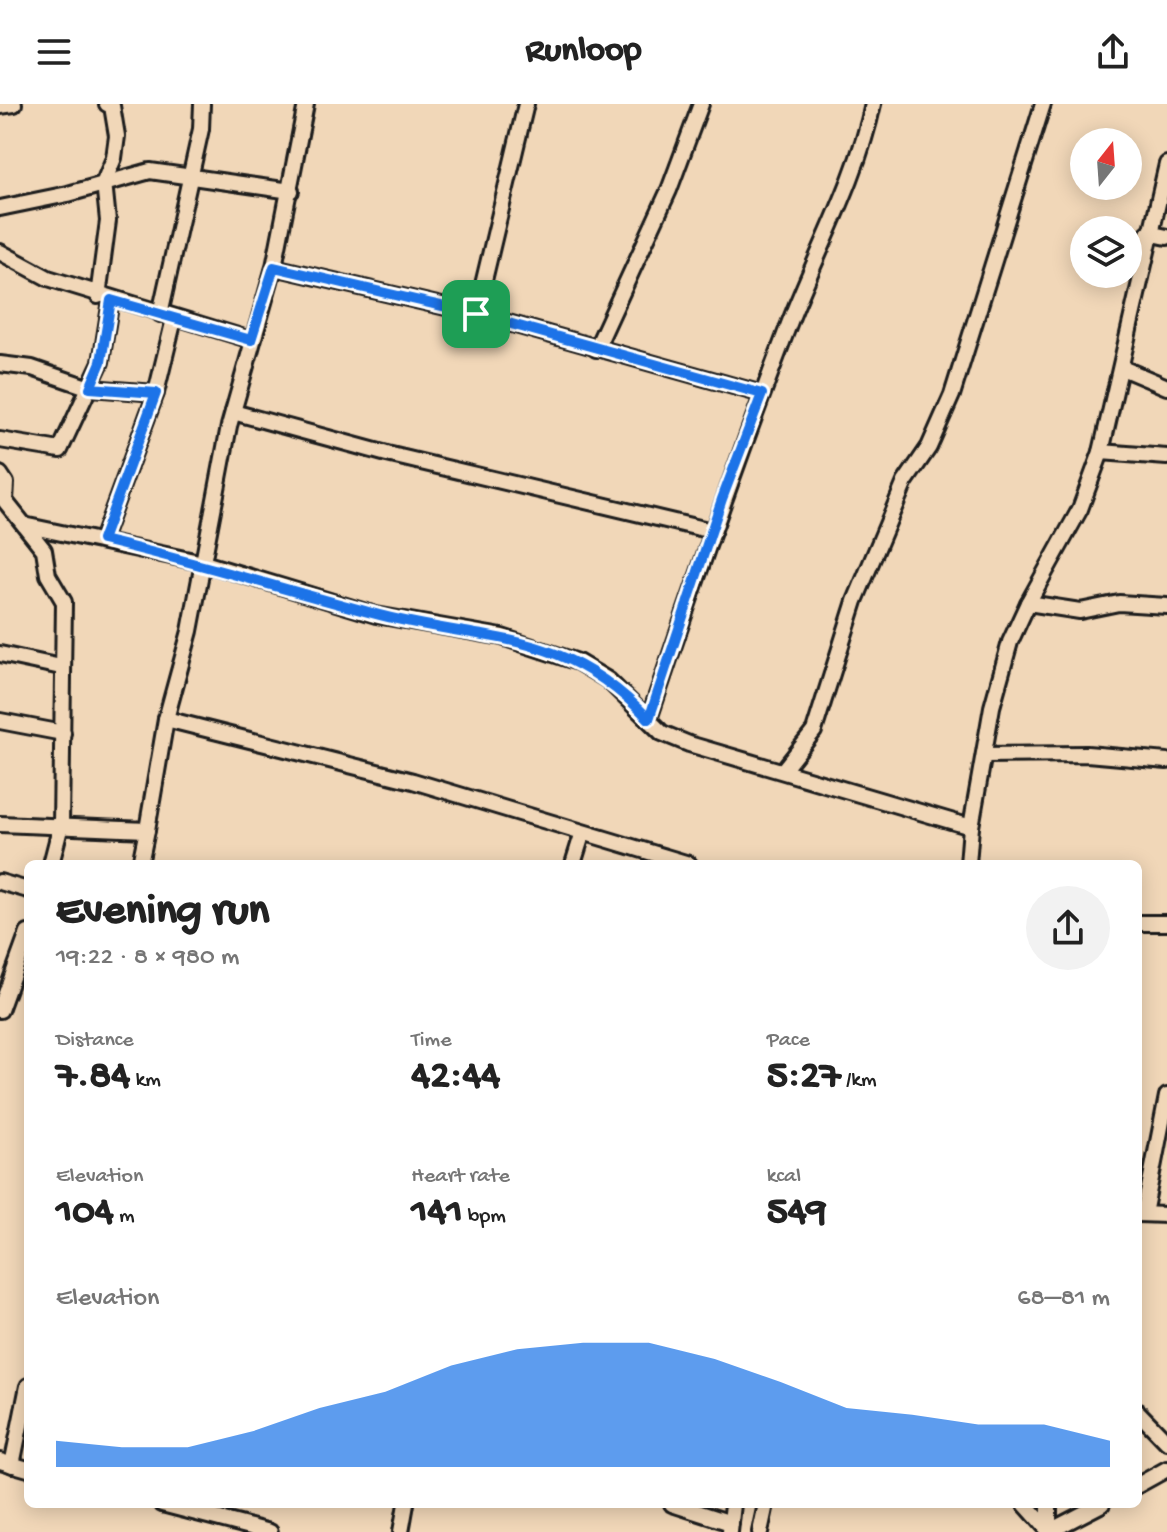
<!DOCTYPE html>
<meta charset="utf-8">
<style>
:root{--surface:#fff;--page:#f2f2f2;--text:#222;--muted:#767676;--accent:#1a73e8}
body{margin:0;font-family:"Gochi Hand",sans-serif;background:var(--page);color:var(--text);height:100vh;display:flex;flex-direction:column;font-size:30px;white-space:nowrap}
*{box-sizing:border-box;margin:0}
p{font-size:26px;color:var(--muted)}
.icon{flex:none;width:44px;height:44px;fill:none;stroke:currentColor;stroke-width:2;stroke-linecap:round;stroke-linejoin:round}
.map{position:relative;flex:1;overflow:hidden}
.drawer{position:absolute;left:24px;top:756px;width:1118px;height:648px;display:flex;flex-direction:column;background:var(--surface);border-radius:12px;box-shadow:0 4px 20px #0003}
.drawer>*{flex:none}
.needle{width:52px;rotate:17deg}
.tools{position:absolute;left:1070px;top:24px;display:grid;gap:16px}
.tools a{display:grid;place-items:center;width:72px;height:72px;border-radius:50%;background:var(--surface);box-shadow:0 4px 20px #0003;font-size:40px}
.pin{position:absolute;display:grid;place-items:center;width:68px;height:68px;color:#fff;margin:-34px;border-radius:16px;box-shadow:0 4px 12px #0006}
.round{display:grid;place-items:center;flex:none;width:84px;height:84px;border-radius:42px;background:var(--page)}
.summary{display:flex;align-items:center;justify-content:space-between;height:136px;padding:0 32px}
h1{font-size:44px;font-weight:700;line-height:60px}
.metrics{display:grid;grid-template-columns:repeat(3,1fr);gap:12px;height:136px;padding:8px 32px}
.metrics div{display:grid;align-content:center}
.metrics b{font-size:40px;font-weight:700}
.metrics small{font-size:22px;font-weight:400}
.metrics p{font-size:22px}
.chart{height:224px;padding:16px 32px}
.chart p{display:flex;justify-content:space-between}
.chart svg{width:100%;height:144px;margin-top:8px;fill:var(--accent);opacity:.7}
header{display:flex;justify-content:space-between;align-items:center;height:104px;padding:0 32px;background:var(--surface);font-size:36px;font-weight:700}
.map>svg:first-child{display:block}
</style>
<header><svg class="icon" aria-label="menu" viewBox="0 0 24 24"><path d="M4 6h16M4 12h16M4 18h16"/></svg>Runloop<svg class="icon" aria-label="share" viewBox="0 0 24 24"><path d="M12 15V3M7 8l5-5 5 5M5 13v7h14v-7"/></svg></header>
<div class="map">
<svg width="1167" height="1428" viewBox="0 0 1167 1428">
<rect width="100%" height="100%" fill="#f1d7b8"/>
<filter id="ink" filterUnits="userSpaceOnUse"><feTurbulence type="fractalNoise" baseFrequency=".0125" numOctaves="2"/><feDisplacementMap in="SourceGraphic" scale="16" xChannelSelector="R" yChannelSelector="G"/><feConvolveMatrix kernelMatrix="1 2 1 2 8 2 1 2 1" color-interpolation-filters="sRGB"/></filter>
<g filter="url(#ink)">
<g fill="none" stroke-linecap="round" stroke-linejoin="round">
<!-- minor casing -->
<g stroke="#1c1c1c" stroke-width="20">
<g id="minor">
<polyline points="0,2 14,0"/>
<polyline points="0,104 68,90 150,67 291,87"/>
<polyline points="1148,129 1167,133"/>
<polyline points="0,148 48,174 251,236"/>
<polyline points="274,163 476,210 762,290"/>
<polyline points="98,192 108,117 104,78 114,54 117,32 112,2 107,0"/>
<polyline points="160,210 201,25 202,0"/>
<polyline points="476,210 526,0"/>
<polyline points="596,245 669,86 701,0"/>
<polyline points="0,260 32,264 90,284 156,289"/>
<polyline points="1122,264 1167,283"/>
<polyline points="233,308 387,350 712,427"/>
<polyline points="0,336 60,346 101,258 111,196"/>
<polyline points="1101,348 1167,353"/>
<polyline points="0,370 6,379 5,397 44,446 48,471 64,498 61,721 51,760"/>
<polyline points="28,422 204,459 376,511 502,533 578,558 608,576 662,629 689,640 971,723"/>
<polyline points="102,436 156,289 174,215"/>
<polyline points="1028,499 1080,507 1119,499 1167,502"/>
<polyline points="0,550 61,563"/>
<polyline points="166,615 413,677 689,760"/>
<path d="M649 615C693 483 739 351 789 220 817 147 857 76 873 0"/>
<polyline points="0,617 63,629"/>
<polyline points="984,651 1087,650 1167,657"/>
<polyline points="784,665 814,627 855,497 905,378 929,343 952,291 1043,0"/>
<polyline points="0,720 147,726 166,615 190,527 229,322 274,163 306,0"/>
<polyline points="140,760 147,726"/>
<polyline points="573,760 582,731"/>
<polyline points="968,760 971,723 992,603 1010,538 1028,499 1080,405 1101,348 1167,60"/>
<polyline points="0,778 28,786"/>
<polyline points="1138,819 1167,819"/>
<polyline points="0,906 28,829"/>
<polyline points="1138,1110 1167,1111"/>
<polyline points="1144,1110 1167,992"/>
<polyline points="1138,1308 1167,1338"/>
<polyline points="0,1357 28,1365"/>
<polyline points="12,1361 28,1282"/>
<polyline points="1138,1381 1167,1365"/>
<polyline points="162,1400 270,1428"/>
<polyline points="672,1400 731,1419"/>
<polyline points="1025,1400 1049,1427"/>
<polyline points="1049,1400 1049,1427"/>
<polyline points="401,1428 406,1400"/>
<polyline points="730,1428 733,1400"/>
<polyline points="760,1428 766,1400"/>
<polyline points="1048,1428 1102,1400"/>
</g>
</g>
<!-- minor -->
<use href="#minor" stroke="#f1d7b8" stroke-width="14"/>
</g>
</g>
<g fill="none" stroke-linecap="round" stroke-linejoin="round" filter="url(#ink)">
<!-- route casing -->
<g stroke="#fff" stroke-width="16">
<path id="route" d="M274 163 476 210 762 290 722 395 649 615C560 521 484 540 372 509 282 485 193 457 102 436L156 289 90 284 101 258 111 196 251 236Z"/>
</g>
<!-- route -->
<use href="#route" stroke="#1a73e8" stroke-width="10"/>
</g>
</svg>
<div class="tools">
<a><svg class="needle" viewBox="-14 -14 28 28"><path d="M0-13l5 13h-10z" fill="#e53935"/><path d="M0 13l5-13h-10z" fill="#767676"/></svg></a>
<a><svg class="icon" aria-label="layers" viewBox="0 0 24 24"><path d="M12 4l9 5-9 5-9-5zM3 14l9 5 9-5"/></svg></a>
</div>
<div class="pin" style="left:476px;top:210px;background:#1e9e55"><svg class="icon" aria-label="arrive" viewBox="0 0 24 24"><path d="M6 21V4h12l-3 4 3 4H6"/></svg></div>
<section class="drawer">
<div class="summary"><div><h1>Evening run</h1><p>19:22 · 8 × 980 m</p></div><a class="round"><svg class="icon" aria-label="share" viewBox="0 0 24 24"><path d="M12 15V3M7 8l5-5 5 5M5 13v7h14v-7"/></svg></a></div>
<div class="metrics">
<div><p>Distance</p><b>7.84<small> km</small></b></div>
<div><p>Time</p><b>42:44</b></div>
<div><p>Pace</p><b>5:27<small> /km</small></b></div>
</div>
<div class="metrics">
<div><p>Elevation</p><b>104<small> m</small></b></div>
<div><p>Heart rate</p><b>141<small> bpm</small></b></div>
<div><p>kcal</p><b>549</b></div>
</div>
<div class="chart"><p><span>Elevation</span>68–81 m</p>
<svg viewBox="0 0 160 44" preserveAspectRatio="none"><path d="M0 44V36L10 38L20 38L30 33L40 26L50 21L60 13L70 8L80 6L90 6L100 11L110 18L120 26L130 28L140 31L150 31L160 36V44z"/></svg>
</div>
</section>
</div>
